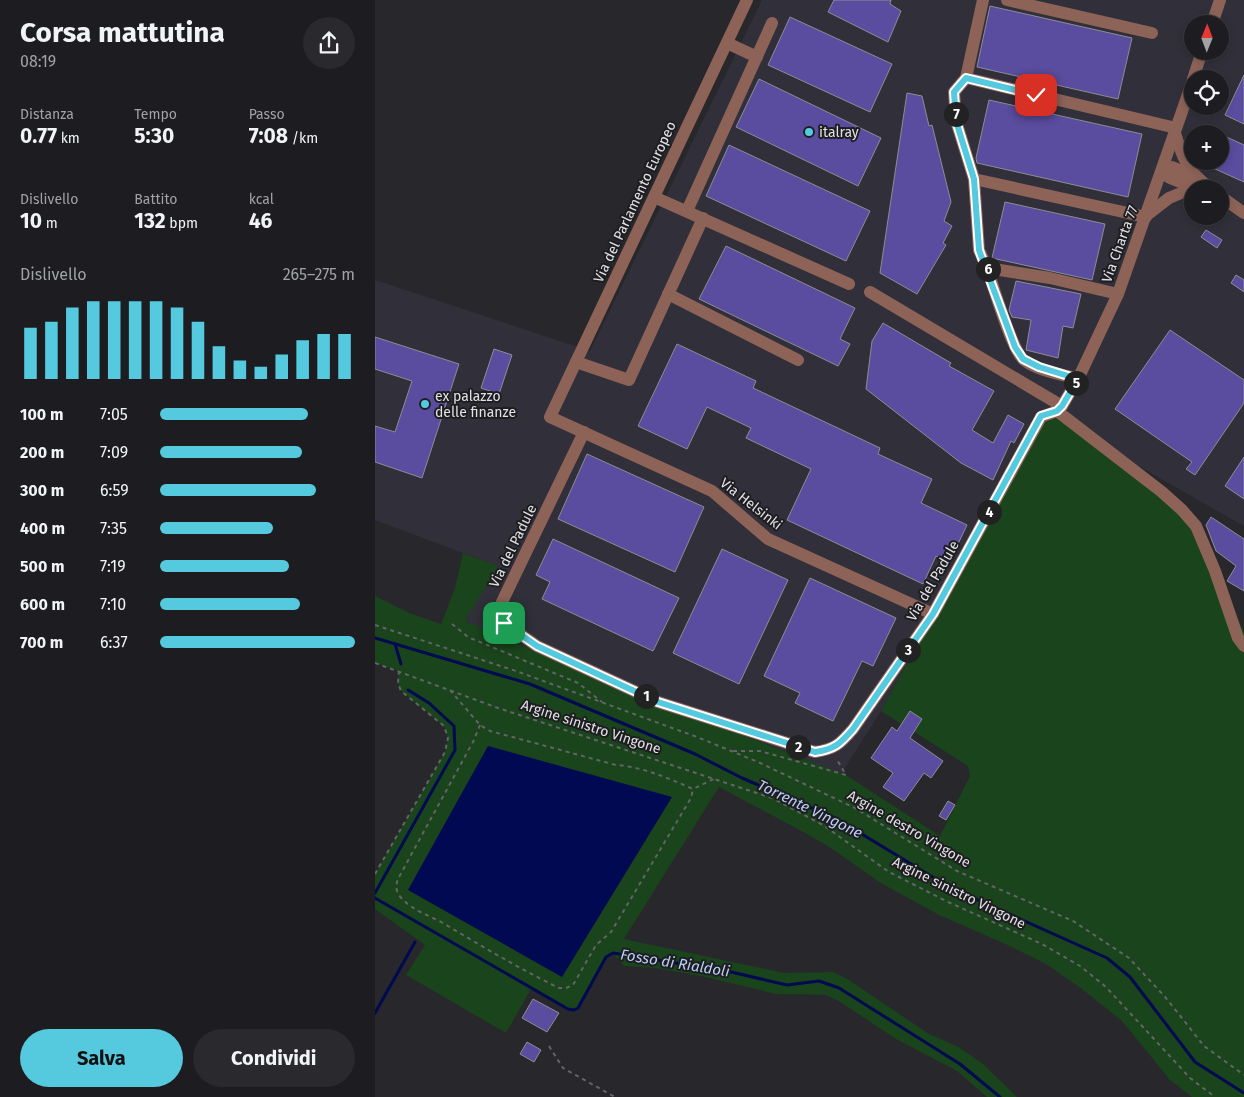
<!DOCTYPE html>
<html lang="it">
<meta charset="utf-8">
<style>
:root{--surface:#1d1d21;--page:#2a2a2e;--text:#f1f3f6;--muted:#a0a2a5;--line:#3b3b3f;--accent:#55cadf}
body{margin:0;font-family:"Fira Sans",sans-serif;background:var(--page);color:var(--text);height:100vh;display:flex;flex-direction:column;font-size:19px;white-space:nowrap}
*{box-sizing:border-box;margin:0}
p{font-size:16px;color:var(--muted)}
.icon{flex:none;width:28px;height:28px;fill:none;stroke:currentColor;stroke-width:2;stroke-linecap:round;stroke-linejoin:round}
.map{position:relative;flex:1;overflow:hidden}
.details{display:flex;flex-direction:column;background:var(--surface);width:375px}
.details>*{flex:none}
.needle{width:32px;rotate:1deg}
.buttons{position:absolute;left:809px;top:15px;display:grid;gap:10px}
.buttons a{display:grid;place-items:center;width:45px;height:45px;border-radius:50%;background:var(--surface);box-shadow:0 2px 8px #0003,0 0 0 1px var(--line);font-size:25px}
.pin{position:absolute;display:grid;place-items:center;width:42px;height:42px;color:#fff;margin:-21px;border-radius:10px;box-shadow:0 2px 8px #0006}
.km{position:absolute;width:25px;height:25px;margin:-12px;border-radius:50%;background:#222;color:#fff;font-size:14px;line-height:25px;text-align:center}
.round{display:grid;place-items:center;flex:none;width:52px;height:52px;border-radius:26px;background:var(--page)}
.overview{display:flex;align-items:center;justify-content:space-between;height:85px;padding:0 20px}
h1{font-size:28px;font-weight:700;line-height:38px}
.stats{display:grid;grid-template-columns:repeat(3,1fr);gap:8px;height:85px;padding:5px 20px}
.stats div{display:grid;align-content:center}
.stats b{font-size:21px;font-weight:700}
.stats small{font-size:14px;font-weight:400}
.stats p{font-size:14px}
.chart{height:140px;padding:10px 20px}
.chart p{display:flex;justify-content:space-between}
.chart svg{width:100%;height:90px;margin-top:5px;stroke:var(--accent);stroke-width:6}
.primary-button{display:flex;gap:10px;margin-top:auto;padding:10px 20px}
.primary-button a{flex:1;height:58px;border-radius:30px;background:var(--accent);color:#111;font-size:20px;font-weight:700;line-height:58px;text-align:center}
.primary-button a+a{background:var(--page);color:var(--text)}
ul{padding:0 20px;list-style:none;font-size:16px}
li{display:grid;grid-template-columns:80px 60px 1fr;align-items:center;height:38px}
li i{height:12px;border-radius:6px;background:var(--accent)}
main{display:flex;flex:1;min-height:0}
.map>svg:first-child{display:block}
</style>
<main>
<section class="details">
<div class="overview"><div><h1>Corsa mattutina</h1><p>08:19</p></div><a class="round"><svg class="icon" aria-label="share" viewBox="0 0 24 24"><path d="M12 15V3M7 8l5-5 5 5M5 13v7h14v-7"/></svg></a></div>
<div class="stats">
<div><p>Distanza</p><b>0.77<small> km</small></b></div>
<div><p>Tempo</p><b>5:30</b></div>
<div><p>Passo</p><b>7:08<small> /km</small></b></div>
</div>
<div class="stats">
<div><p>Dislivello</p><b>10<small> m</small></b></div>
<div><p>Battito</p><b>132<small> bpm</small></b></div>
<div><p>kcal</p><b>46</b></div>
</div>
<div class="chart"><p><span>Dislivello</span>265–275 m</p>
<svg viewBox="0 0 160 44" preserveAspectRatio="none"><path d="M5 44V19M15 44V16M25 44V9M35 44V6M45 44V6M55 44V6M65 44V6M75 44V9M85 44V16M95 44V28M105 44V35M115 44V38M125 44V32M135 44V25M145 44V22M155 44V22"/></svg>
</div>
<ul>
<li><b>100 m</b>7:05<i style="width:76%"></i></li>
<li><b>200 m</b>7:09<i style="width:73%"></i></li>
<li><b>300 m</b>6:59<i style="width:80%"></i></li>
<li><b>400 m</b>7:35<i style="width:58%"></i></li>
<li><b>500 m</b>7:19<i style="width:66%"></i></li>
<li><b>600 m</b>7:10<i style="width:72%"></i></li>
<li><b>700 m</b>6:37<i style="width:100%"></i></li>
</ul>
<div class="primary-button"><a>Salva</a><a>Condividi</a></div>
</section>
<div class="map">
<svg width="869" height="1097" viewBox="0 0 869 1097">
<rect width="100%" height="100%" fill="#27272c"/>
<!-- built -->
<path fill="#31303a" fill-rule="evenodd" d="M387 0H869V526L721 442 666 417 506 711 466 774 89 621 123 566 0 520V280L215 351ZM818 24H845V51H818ZM818 79H845V106H818ZM818 134H845V161H818ZM818 189H845V216H818Z"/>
<!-- green -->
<polygon fill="#1a441b" points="682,411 807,510 869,631 869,1097 817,1097 795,1080 747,1021 707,989 671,964 626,942 564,915 504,882 456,848 421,828 344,787 249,939 409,973 458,972 474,980 554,1034 584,1047 608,1064 642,1097 612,1097 582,1071 521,1039 462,1000 450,995 401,994 326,976 279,968 249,966 238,953 231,957 203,1008 199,1010 193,1009 156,989 131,1033 31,975 50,945 0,909 0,874 70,752 73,738 69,726 26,691 23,683 24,671 0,663 0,596 34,613 66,624 80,588 88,553 123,566 90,621 283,702 471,775 565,836 595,776 593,766 506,711 666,417"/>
<!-- water -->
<polygon fill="#000951" points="113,746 297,797 187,977 33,890"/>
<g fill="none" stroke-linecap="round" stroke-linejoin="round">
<!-- stream -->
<g stroke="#000951" stroke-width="3">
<polyline points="0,638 155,684 320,754 367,778 462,819 574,887 732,958 755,977 820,1062 869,1093"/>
<polyline points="20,644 26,664"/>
<polyline points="0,893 80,750 79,726 54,703 33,690"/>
<polyline points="0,898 193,1009 199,1010 203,1008 231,957 238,953 356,972 412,985 444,981 464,988 585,1064 625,1097"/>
<polyline points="0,1013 40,942"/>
</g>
</g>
<!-- building -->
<g fill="#5a4c9e" stroke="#8d8d93">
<polygon points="459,0 516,0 515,4 526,11 513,42 453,12"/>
<polygon points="615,6 757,38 743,99 602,67"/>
<polygon points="415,17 517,64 495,112 393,65"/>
<polygon points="869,75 869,124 850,115"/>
<polygon points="384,79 506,138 483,186 361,127"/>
<polygon points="532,93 547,96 554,126 557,125 576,202 569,221 577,226 568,243 571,245 542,294 505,273"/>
<polygon points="614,100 767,134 753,197 602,163 601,158"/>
<polygon points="845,134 869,145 869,182 838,168 835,161 845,161"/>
<polygon points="354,145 495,211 471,261 331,196"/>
<polygon points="630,202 730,224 717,280 617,258"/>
<polygon points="831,230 847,240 842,248 826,237"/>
<polygon points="351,246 480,308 465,339 475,344 463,366 324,299"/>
<polygon points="861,275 869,280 869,292 856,283"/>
<polygon points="641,281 706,294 698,328 688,326 683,358 651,350 656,320 637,317 634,310"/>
<polygon points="508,323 576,363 574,366 619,391 597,430 618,443 633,415 649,424 639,443 636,441 618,480 586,463 491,389 497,341"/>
<polygon points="795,330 869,380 869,403 820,475 811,469 817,462 740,409"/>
<polygon points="0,337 84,364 47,478 0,462 0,426 20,432 37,381 0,369"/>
<polygon points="302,344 381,381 378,388 505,448 503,454 557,479 546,503 592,525 574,563 561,556 548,584 412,520 436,469 371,438 376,428 332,407 312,449 263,426"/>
<polygon points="119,349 137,355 124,394 106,388"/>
<polygon points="212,454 329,507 300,572 183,519"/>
<polygon points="869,457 869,499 850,486"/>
<polygon points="836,517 869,539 869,591 852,581 861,566 841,551 831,525"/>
<polygon points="178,539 304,598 278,651 167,599 175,582 161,575"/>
<polygon points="347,549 413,580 364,684 298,653"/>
<polygon points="435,578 521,618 498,666 487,661 458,721 420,703 425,693 389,676"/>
<polygon points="535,711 547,719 535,738 568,761 556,778 549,773 529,801 508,787 518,773 496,758 517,727 522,731"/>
<polygon points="573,801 580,805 571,820 564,816"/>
<polygon points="158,999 184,1013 172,1032 147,1018"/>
<polygon points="152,1042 166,1050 159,1062 145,1054"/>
</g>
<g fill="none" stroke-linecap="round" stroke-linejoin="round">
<!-- path -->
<g stroke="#636368" stroke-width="2" stroke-dasharray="4 4" stroke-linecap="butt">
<polyline points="77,624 93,637 203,683 227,702"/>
<polyline points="0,625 141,671 322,737 383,762 480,808 582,871 698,921 754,958 791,998 829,1046 869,1075"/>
<polyline points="0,663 123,708 397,798 448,825 514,872 573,902 667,944 705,966 731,987 815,1078 840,1097"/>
<path d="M75 690 105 725 115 731 241 765C268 767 293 778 318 789L341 778"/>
<path d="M105 725 99 740 24 877C21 883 20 889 24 895 34 909 51 914 66 922 105 945 143 968 184 988H191L198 985 221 945 236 932 316 798 318 789"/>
<polyline points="358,751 385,751 471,775 461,758"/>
<polyline points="0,874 70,752 73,738 69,726 26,691 23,683 24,671"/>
<polyline points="174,1046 188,1068 240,1097"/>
</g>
<!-- minor -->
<g stroke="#8d6358" stroke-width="12">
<polyline points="372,0 175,417 337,491 393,539 558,614"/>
<polyline points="608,0 591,78 801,128"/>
<polyline points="632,0 777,33"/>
<polyline points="837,24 845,0"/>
<polyline points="352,43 382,57"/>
<polyline points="591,78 579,92 581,121 599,179 771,217"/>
<polyline points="818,79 827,51"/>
<path d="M800 133C809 162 812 170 836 189"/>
<polyline points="786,172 795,178 820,188"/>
<polyline points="786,172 797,167 818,176"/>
<polyline points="599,179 604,250 612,268 675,278 743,294"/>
<polyline points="845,196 869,213"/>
<polyline points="279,197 474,284"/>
<polyline points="312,211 397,23"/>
<polyline points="772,215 794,198 818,188"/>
<path d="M612 268C618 285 637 351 649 360 663 371 686 374 703 379"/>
<polyline points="495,292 687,406"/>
<polyline points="293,294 423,360"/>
<polyline points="201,362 254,380 328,218"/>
<polyline points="682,411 787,492 807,510 821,526 840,571 863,638 869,646"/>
<path d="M209 432 127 602 129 623 162 646 283 702 440 752C460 749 465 744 478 729L558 614 666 417 682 411 687 406 703 379 743 294 818 80"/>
</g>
</g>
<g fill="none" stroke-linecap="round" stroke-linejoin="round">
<!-- route casing -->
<g stroke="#fff" stroke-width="10">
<path id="route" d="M129 623 162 646 283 702 440 752C460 749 465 744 478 729L558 614 666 416 682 411 687 406 703 379 664 367 648 359 640 347 604 250 599 179 581 121 579 92 591 78 661 95"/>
</g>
<!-- route -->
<use href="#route" stroke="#55cadf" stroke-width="6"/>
</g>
<!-- markers -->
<g fill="#55cadf" stroke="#1e1e22" stroke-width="2">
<circle cx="434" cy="132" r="5"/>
<circle cx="50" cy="404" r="5"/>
</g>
<g text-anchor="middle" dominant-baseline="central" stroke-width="4" stroke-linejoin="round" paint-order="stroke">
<!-- poi labels -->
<g font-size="14" fill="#e2e2e5" stroke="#1e1e22" text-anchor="start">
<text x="444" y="132">italray</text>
<text x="60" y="396">ex palazzo<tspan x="60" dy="16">delle finanze</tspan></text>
</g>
<!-- street labels -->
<g font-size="14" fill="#e2e2e5" stroke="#1e1e22">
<text transform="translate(260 202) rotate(-65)">Via del Parlamento Europeo</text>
<text transform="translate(745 244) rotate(-70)">Via Charta 77</text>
<text transform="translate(376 504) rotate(38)">Via Helsinki</text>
<text transform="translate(138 546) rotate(-64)">Via del Padule</text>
<text transform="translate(558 581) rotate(-60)">Via del Padule</text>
<text transform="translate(216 727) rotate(18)">Argine sinistro Vingone</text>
<text transform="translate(534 829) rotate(30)">Argine destro Vingone</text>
<text transform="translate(584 893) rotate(26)">Argine sinistro Vingone</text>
</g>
<!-- water labels -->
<g font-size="15" font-style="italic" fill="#bad0fa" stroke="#1e1e22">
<text transform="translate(435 809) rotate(26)">Torrente Vingone</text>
<text transform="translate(300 963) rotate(9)">Fosso di Rialdoli</text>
</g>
</g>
</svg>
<div class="buttons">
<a><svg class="needle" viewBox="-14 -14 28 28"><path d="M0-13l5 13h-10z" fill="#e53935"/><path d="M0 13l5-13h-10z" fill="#a0a2a5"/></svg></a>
<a><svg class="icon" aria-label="locate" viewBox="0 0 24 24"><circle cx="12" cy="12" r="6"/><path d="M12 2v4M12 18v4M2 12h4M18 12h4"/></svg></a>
<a>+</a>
<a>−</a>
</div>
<div class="pin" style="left:129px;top:623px;background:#1e9e55"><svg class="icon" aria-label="arrive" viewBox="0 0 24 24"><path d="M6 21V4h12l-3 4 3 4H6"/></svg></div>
<div class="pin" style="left:661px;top:95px;background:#d93025"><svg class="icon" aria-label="check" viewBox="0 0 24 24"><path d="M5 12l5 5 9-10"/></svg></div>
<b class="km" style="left:271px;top:696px">1</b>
<b class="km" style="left:423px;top:747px">2</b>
<b class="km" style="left:533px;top:650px">3</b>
<b class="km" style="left:614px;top:512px">4</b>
<b class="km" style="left:701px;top:383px">5</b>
<b class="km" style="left:613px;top:269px">6</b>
<b class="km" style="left:581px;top:114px">7</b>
</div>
</main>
